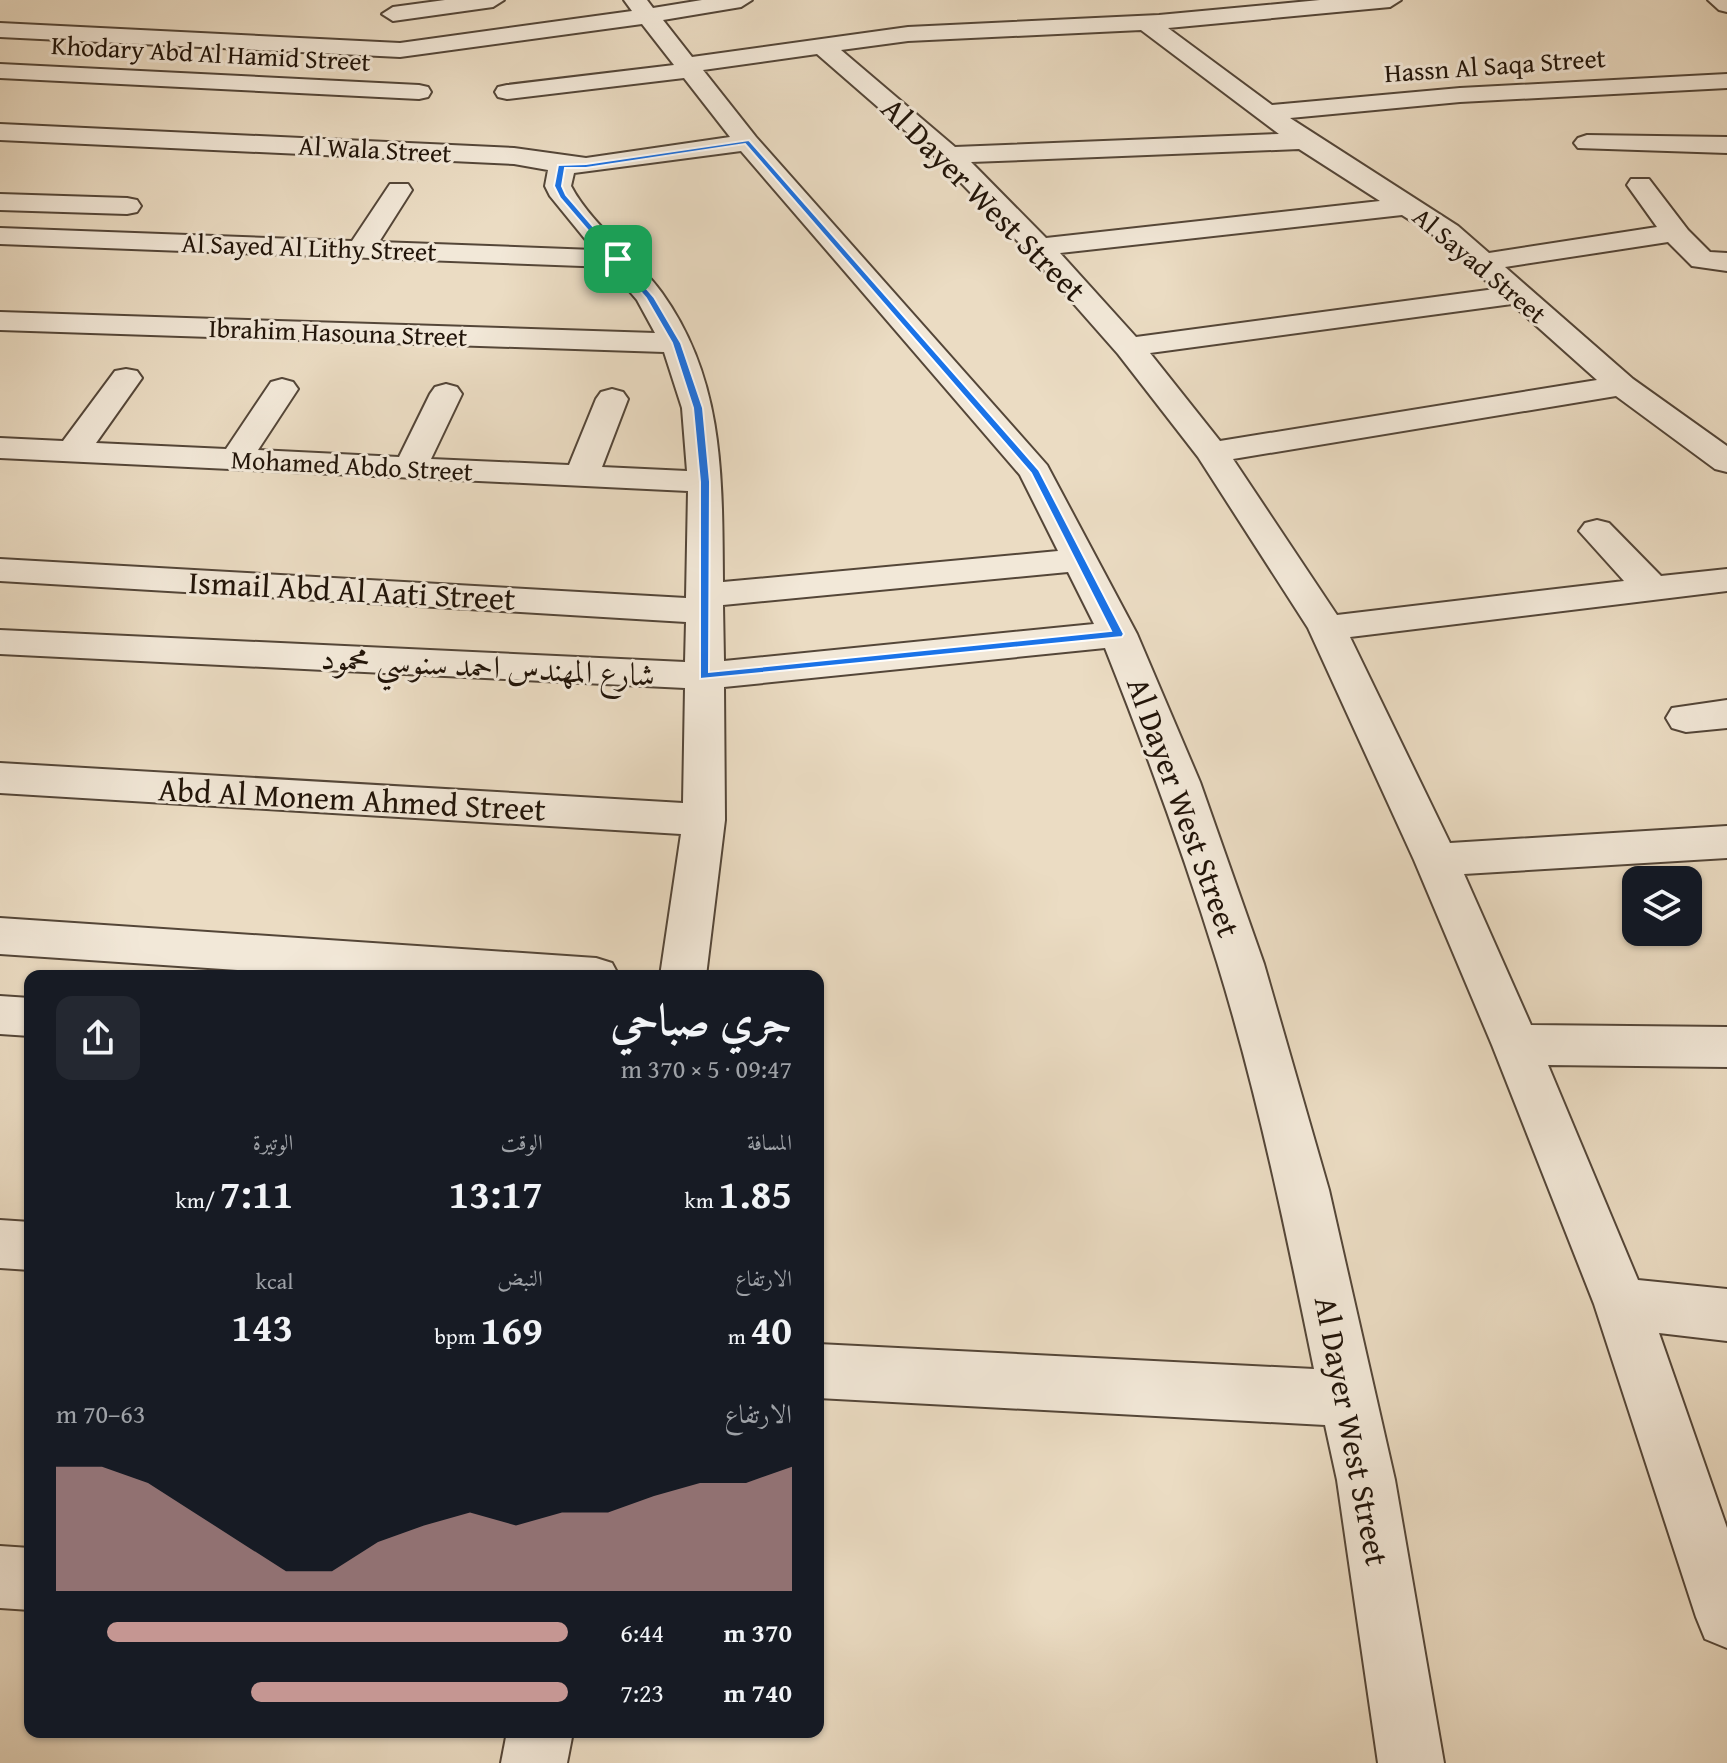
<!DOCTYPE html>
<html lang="ar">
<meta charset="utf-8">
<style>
:root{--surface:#171b24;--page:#242831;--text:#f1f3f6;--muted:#9ea1a6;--accent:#c59692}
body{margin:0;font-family:"Gentium Book Plus",Amiri,serif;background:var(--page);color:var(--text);direction:rtl;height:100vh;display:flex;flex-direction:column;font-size:30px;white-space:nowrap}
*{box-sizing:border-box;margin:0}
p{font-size:26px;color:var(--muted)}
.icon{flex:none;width:44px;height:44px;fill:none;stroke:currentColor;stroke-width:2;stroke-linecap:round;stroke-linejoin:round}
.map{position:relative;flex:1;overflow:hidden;direction:ltr}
.drawer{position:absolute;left:24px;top:970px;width:800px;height:768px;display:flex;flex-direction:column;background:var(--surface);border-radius:16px;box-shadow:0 2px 6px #0004;direction:rtl}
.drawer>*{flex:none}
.fabs{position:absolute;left:1622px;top:866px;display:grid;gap:16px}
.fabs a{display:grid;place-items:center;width:80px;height:80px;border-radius:16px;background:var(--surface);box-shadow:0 2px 6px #0004;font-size:40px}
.pin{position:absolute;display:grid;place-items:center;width:68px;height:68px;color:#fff;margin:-34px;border-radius:16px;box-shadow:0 4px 12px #0006}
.round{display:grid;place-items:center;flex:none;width:84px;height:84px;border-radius:16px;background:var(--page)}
.head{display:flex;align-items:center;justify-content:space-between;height:136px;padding:0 32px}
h1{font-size:44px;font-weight:700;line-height:60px}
.metrics{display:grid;grid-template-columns:repeat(3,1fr);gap:12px;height:136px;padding:8px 32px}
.metrics div{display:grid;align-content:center}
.metrics b{font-size:40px;font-weight:700}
.metrics small{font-size:22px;font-weight:400}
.metrics p{font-size:22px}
.chart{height:224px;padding:16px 32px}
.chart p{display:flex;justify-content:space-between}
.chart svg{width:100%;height:144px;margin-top:8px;fill:var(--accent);opacity:.7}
ul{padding:0 32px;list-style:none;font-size:26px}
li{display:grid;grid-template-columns:128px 96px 1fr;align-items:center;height:60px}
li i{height:20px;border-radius:10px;background:var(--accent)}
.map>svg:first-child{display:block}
</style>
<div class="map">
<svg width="1727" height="1763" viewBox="0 0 1727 1763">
<rect width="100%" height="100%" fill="#ebdcc3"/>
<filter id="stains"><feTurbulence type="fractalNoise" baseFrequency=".0025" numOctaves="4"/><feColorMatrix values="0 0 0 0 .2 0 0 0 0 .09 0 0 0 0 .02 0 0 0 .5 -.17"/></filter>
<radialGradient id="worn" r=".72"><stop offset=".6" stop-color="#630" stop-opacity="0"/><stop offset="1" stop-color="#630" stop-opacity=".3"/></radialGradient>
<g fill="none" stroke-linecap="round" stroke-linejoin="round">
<!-- minor casing -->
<g stroke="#544638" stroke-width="4">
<g id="minor">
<polygon points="445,0 504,0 493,7 393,21 382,14 393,7"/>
<path d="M624 0H647L653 8 702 0H752L741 7 663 20 692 57 908 27 1159 15 1320 0H1401L1390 7 1168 28 1272 105 1460 88 1727 74V88L1460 102 1290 118 1458 226 1489 253 1657 227 1627 185 1631 179H1649L1688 230 1710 252 1727 253V271L1692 266 1668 242 1505 267 1633 379 1727 446V472L1715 469 1616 396 1233 459 1337 615 1624 581 1579 531 1585 523 1597 520 1609 523 1661 576 1727 569V591L1350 637 1450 843 1727 826V858L1464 874 1531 1025 1727 1027V1067L1548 1065 1638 1280 1727 1289V1341L1659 1333 1727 1528V1648L1705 1639 1696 1617 1594 1304 1492 1045 1414 860 1308 628 1198 457 1118 354 1029 253 940 161 817 54 703 70 756 137 1047 465 1137 634 1200 782 1264 964 1329 1190 1395 1480 1444 1763H1378L1337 1480 1325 1425 818 1398V1344L1314 1369C1286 1232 1258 1095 1217 962 1184 855 1146 751 1105 648L724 687 725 820 706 976H660L681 834 0 793V763L683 803 685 688 0 654V630L685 662 686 622 0 581V559L686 598 688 491 0 458V438L63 441 115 371 126 369 137 371 142 378 96 443 226 449 271 382 282 379 293 382 298 389 258 450 399 457 430 394 435 387 446 384 457 387 462 394 431 459 569 465 596 399 601 392 612 389 623 392 628 399 602 467 687 471 682 408 664 352 0 330V312L655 333 637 300 609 267 0 244V228L352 241 390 184H408L412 190 379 242 594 250 550 196 545 186 548 170 514 164 0 140V124L514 148 586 158 730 137 684 78 507 99 498 97 495 92 498 87 507 85 674 65 642 24 400 57 0 37V23L400 43 632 11ZM1141 30 1279 134 955 147 841 50 908 41ZM1299 149 1380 201 1046 238 971 162ZM741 151 1020 475 1058 551 723 582C722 479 725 381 662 293 637 258 590 223 571 186L574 173ZM1402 215 1438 238 1495 289 1136 337 1060 253ZM1512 304 1597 380 1220 441 1150 353ZM1068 572 1094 624 724 661 723 605Z"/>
<polygon points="1708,0 1727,0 1727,12 1719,10"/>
<polygon points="0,64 419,85 428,87 431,92 428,97 419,99 0,78"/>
<polygon points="1587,135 1727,137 1727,153 1578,148 1574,143 1578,138"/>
<polygon points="0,194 127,198 137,200 141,206 137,212 127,214 0,210"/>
<polygon points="1727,700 1727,728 1686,732 1672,728 1666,718 1672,708"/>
<polygon points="0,918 596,958 612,963 619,976 327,976 0,954"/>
<polygon points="0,996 30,998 30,1036 0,1034"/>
<polygon points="0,1220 30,1222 30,1270 0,1268"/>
<polygon points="0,1546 30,1548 30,1610 0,1608"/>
<polygon points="507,1732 573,1732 567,1763 501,1763"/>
</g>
</g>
<!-- minor -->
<use href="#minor" fill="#f2e8d8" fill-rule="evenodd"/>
</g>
<!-- route -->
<path fill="#1a73e8" stroke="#fff" stroke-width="2" fill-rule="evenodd" d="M749 140 1039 470 1124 634 1122 637 700 679V482L693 408 672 343 646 298 560 198 554 186 558 165 586 164ZM745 144 1031 473 1111 631 709 672 710 482 703 408 681 343 654 297 566 195 562 186 565 168H586Z"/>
<g text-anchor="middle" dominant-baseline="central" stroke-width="6" stroke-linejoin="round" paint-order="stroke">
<!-- far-street labels -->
<g font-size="26" fill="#211409" stroke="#f2e8d8">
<text transform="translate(211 53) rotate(3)">Khodary Abd Al Hamid Street</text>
<text transform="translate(1495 65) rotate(-4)">Hassn Al Saqa Street</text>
<text transform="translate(375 149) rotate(3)">Al Wala Street</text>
<text transform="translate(309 247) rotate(2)">Al Sayed Al Lithy Street</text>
<text transform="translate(1480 265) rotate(40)">Al Sayad Street</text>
<text transform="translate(338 332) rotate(2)">Ibrahim Hasouna Street</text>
<text transform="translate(352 465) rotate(3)">Mohamed Abdo Street</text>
</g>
<!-- street labels -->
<g font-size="32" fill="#211409" stroke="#f2e8d8">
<text transform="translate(984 199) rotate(45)">Al Dayer West Street</text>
<text transform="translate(352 590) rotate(3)">Ismail Abd Al Aati Street</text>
<text transform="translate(488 666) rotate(3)">شارع المهندس احمد سنوسي محمود</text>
<text transform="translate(352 799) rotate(3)">Abd Al Monem Ahmed Street</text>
<text transform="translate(1184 807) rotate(70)">Al Dayer West Street</text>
<text transform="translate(1352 1431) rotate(79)">Al Dayer West Street</text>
</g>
</g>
<rect width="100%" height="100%" filter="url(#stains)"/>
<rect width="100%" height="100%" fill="url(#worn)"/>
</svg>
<div class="fabs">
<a><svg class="icon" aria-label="layers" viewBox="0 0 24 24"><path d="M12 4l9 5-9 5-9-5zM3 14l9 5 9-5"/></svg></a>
</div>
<div class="pin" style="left:618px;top:259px;background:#1e9e55"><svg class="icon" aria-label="arrive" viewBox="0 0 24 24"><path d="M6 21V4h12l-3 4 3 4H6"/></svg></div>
<section class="drawer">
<div class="head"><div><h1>جري صباحي</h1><p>09:47 · 5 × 370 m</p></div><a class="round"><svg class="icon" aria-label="share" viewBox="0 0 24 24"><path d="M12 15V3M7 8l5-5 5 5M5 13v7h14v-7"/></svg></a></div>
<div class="metrics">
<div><p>المسافة</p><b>1.85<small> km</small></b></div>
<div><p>الوقت</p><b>13:17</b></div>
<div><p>الوتيرة</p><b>7:11<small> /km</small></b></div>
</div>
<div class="metrics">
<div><p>الارتفاع</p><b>40<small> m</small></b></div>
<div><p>النبض</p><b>169<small> bpm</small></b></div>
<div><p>kcal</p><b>143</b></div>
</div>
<div class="chart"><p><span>الارتفاع</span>63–70 m</p>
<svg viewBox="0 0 160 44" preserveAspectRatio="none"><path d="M0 44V6L10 6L20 11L30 20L40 29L50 38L60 38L70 29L80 24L90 20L100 24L110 20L120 20L130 15L140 11L150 11L160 6V44z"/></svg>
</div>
<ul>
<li><b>370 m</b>6:44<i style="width:90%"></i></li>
<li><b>740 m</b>7:23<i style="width:62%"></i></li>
</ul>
</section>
</div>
